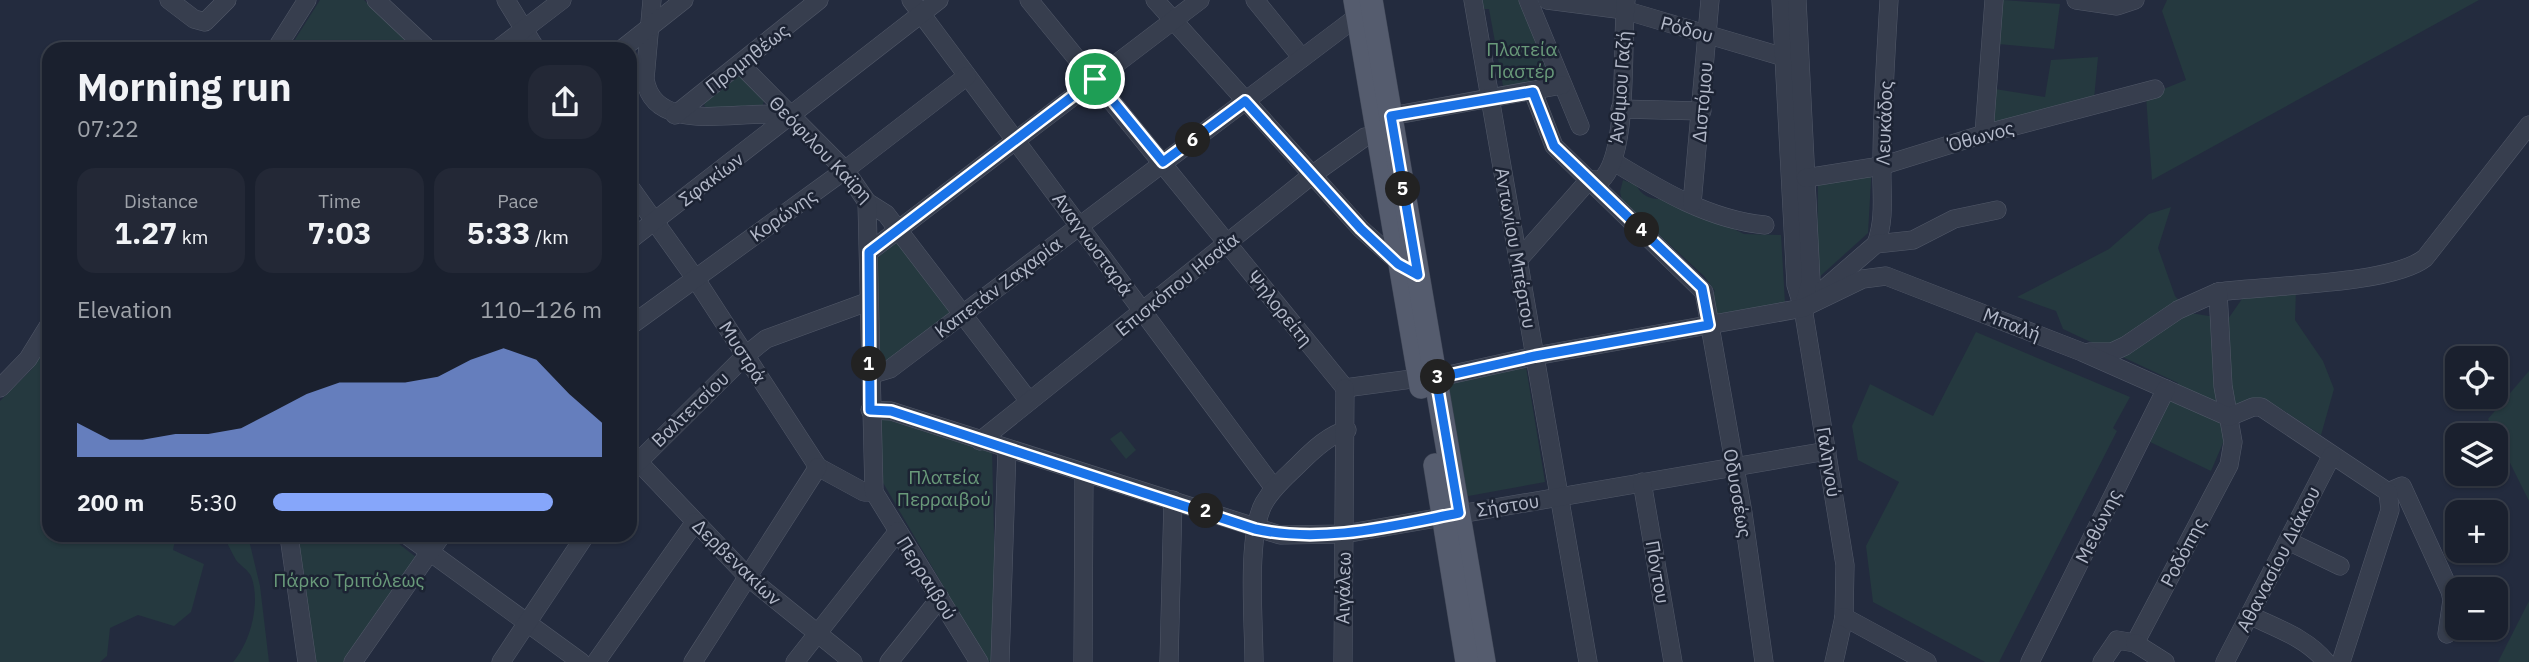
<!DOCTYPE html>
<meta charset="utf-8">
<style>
:root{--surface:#1a202e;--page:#232836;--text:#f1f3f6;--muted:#9fa3aa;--line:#383e4a;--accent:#86a6fa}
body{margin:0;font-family:"IBM Plex Sans",sans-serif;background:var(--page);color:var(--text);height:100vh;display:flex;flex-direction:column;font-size:26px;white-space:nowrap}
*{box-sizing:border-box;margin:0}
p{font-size:23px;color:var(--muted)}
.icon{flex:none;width:38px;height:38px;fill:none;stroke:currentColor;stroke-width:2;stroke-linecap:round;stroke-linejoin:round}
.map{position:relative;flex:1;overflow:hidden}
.sheet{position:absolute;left:42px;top:42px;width:595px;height:500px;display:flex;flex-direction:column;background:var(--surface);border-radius:21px;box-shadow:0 2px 5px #0004,0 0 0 2px var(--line)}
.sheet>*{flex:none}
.tools{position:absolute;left:2445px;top:346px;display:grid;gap:14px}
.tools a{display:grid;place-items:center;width:63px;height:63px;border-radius:14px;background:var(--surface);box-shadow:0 2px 5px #0004,0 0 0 2px var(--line);font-size:35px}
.pin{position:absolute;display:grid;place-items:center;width:60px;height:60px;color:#fff;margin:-30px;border:4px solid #fff;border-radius:50%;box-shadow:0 2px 7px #0007}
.km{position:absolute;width:35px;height:35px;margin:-18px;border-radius:50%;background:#222;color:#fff;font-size:19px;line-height:35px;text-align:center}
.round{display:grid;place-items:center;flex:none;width:74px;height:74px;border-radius:21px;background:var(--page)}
.head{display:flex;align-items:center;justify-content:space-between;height:119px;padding:0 35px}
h1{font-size:38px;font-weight:700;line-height:52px}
.stats{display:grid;grid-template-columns:repeat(3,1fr);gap:10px;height:119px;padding:7px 35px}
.stats div{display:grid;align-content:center;border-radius:18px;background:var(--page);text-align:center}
.stats b{font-size:30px;font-weight:700}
.stats small{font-size:19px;font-weight:400}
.stats p{font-size:19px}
.chart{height:196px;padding:14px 35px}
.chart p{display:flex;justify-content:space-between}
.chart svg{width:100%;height:126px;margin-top:7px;fill:var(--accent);opacity:.7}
ul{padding:0 35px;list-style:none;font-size:23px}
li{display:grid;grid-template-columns:112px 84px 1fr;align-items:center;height:52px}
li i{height:18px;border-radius:9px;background:var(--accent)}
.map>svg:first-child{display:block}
</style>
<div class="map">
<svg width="2529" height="662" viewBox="0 0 2529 662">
<rect width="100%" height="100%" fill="#232b3e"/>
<!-- green -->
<g fill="#25393f">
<polygon points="320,0 364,0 415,49 289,49"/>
<polygon points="1482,0 1524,0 1553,78 1503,86 1489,9 1484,9"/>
<polygon points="2003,0 2060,4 2054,49 1998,44"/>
<polygon points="2167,0 2479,0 2152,180 2146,96 2186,80 2162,11"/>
<polygon points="2098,57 2094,99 1992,125 1995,89 2045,97 2051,60"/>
<polygon points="739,70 765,97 762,108 709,111 704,105 719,85"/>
<polygon points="1872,163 1868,233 1817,279 1818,177"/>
<path d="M1623 180 1636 185C1648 207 1665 194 1678 203 1683 206 1686 211 1692 215L1701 213 1744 234 1781 235 1785 303 1712 315 1709 297 1715 291 1704 276 1622 201 1620 192Z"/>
<polygon points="2171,207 2158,248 2175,296 2190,313 2228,319 2244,296 2296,290 2295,320 2323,361 2334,389 2321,435 2267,400 2240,403 2211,471 2150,442 2178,383 2063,329 2056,311 2017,297 2109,249 2149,214"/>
<polygon points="897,242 956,316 887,366 880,357 876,259"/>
<polygon points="1976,332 2130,397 2113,428 2117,431 1999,662 1985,662 1873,602 1866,546 1899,482 1858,460 1852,426 1870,384 1933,416"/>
<polygon points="49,333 49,536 176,536 173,550 204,564 191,612 174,626 138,615 110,628 107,656 100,662 0,662 0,401 32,369"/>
<polygon points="1526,367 1545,482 1463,497 1445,380"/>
<polygon points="2529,371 2529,501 2488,419"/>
<polygon points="879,417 992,450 997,662 987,661 882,481"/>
<polygon points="1121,431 1136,450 1126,459 1110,439"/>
<path d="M223 536H248L260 586 269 662H233C251 642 261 601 251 576 248 570 240 565 236 560 231 552 228 543 223 536Z"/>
<polygon points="298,536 389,536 417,558 346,662 316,662"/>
<polygon points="2529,601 2529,662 2498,662"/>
</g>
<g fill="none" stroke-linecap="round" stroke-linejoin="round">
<!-- minor casing -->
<g stroke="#525969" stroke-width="19">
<g id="minor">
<polyline points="169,0 194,19 205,22 227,0"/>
<polyline points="376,0 428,49"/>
<polyline points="506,0 536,49"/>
<path d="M652 0 645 79C655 140 749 105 792 117"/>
<polyline points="911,0 1274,488"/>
<polyline points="1029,0 1345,388"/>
<polyline points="1155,0 1361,229 1405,268"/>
<polyline points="1255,0 1302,58"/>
<polyline points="1473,0 1588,662"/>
<polyline points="1528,0 1580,126"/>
<polyline points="1547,0 1624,10 1784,57"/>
<polyline points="1781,0 1796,285 1803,308 1845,565 1844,617 1834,662"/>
<polyline points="1797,0 1811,281 1803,308"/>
<polyline points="2076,0 2117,6 2135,0"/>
<polyline points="276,49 307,0"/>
<polyline points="498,49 562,0"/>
<polyline points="622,49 684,0"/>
<polyline points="740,64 845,170 867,202 886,214 1029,401"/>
<polyline points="1533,92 1554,146 1704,292 1743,513 1764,662"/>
<polyline points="1620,109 1702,111"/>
<polyline points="675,115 819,0"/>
<polyline points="1391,116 1562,85"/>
<polyline points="1984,134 1994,0"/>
<path d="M1614 162C1660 190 1710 220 1765 225"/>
<polyline points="1806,178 1881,166 1984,134 2155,89"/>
<polyline points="630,187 695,278 818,467 864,492 874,492"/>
<polyline points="867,202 874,492 979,662"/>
<polyline points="1692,204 1710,0"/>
<polyline points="630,240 939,0"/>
<path d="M1876 244C1886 217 1881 192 1882 164 1882 109 1886 54 1889 0"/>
<polyline points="869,252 1200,0"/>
<path d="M1520 258 1589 180H1601C1630 155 1621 40 1626 0"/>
<polyline points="1824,289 1876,244 1913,240 1954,219 1997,210"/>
<path d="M2218 292C2267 285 2391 285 2425 258L2529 125"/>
<polyline points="630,326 845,170 967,76"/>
<polyline points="2089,352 2112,352 2125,346 2178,310 2218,292 2223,386 2233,442 2229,465 2135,643 2117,640 2102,662"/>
<polyline points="870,375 890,369 1358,16"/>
<polyline points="1435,378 1535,356 1803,308 1863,279 1886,276 2082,352 2229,417 2253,407 2261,407 2388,492 2402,486 2450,591 2452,600 2447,634"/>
<polyline points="0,388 28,359 49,325"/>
<polyline points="1345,388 1419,378"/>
<polyline points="870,410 891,411 1280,535 1344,534 1827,451"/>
<polyline points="980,441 1312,175 1365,137 1378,134"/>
<polyline points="630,453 749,578 853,662"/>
<polyline points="630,470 746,355 766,339 867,302"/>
<polyline points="1642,482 1673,662"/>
<polyline points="289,536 307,662"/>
<polyline points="408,536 581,662"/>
<polyline points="2288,541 2340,566"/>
<path d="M2249 615C2276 628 2307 638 2326 662"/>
<polyline points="1844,617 1927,662"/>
<polyline points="2135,643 2165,662"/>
<polyline points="353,662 441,536"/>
<polyline points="501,662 585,536"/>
<polyline points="596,662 695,522"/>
<polyline points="693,662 818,467"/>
<polyline points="795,662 898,531"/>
<polyline points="889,662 940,598"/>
<polyline points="1000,662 1007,449"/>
<polyline points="1083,662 1084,473"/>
<polyline points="1169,662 1173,500"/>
<path d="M1254 662C1254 623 1246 535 1264 503 1273 487 1287 476 1300 463 1313 450 1330 434 1347 430"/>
<polyline points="1343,662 1345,388"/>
<polyline points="2030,662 2166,389"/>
<polyline points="2225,662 2332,455"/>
<polyline points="2341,662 2390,510 2388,492"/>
</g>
</g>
<!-- major casing -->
<g stroke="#404757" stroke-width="24">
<g id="major">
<polyline points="1355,0 1421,387"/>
<polyline points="1371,0 1484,662"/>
<polyline points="1435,465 1467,662"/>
</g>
</g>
<!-- minor -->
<use href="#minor" stroke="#373e4e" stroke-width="18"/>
<!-- major -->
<use href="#major" stroke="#555c6e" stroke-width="23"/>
</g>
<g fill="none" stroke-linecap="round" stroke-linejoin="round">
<!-- route casing -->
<g stroke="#fff" stroke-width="14">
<path id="route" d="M1095 79 1163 162 1245 101 1361 229 1398 264 1418 275 1391 116 1533 92 1554 146 1702 288 1709 325 1535 356 1436 378 1459 513C1392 526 1322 544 1255 529L891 411 870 410 869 252Z"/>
</g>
<!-- route -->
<use href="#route" stroke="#1a73e8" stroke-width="9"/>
</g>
<g text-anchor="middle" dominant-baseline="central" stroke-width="5" stroke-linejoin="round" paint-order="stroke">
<!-- street labels -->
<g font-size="19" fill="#b3b9c9" stroke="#1c2333">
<text transform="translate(1687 29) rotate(15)">Ρόδου</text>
<text transform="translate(747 58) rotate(-38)">Προμηθέως</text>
<text transform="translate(1620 87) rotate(-86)">Άνθιμου Γαζή</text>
<text transform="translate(1702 102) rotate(-85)">Διστόμου</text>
<text transform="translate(1884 123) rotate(-88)">Λευκάδος</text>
<text transform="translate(1981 136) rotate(-16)">Όθωνος</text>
<text transform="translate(821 149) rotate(46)">Θεόφιλου Καϊρη</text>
<text transform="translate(711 179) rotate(-37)">Σφακίων</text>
<text transform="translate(783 215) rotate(-35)">Κορώνης</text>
<text transform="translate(1093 244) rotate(54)">Αναγνωσταρά</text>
<text transform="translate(1516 248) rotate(80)">Αντωνίου Μπέρτου</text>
<text transform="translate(1177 284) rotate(-39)">Επισκόπου Ησαΐα</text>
<text transform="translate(998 287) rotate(-37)">Καπετάν Ζαχαρία</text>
<text transform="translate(1280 308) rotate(51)">Ψηλορείτη</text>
<text transform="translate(2012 324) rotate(21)">Μπαλή</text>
<text transform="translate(743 352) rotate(57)">Μυστρά</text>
<text transform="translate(690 409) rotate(-44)">Βαλτετσίου</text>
<text transform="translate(1829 462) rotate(81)">Γαληνού</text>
<text transform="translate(1738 493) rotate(80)">Οδυσσέως</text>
<text transform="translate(1508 505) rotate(-9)">Σήστου</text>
<text transform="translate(2098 526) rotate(-64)">Μεθώνης</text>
<text transform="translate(2183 552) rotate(-62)">Ροδόπης</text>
<text transform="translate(2278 559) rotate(-63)">Αθανασίου Διάκου</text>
<text transform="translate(737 562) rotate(44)">Δερβενακίων</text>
<text transform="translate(1658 572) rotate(80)">Πόντου</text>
<text transform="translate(927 578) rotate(58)">Περραιβού</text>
<text transform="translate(1343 588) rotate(-89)">Αιγάλεω</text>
</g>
<!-- park labels -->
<g font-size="19" fill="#699a7a" stroke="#1c2333">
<text x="1522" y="49">Πλατεία<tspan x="1522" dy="22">Παστέρ</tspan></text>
<text x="944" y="477">Πλατεία<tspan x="944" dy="22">Περραιβού</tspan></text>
<text x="349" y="580">Πάρκο Τριπόλεως</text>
</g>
</g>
</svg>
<div class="tools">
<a><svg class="icon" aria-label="locate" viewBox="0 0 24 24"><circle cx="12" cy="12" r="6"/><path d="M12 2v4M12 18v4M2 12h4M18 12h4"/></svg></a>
<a><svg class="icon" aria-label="layers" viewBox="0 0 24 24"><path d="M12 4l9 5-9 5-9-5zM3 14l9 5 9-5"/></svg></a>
<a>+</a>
<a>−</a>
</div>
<div class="pin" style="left:1095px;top:79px;background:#1e9e55"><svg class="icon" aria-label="arrive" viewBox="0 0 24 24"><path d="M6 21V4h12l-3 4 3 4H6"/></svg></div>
<b class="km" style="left:869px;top:364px">1</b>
<b class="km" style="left:1206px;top:511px">2</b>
<b class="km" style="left:1438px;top:377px">3</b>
<b class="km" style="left:1642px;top:230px">4</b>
<b class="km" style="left:1403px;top:189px">5</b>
<b class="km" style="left:1193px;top:140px">6</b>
<section class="sheet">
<div class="head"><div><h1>Morning run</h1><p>07:22</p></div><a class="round"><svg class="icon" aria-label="share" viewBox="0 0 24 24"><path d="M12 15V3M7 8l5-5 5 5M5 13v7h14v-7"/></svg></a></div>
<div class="stats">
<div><p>Distance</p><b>1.27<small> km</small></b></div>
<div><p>Time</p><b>7:03</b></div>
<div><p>Pace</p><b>5:33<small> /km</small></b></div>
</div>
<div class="chart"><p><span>Elevation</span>110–126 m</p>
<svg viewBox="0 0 160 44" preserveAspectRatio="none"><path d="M0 44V32L10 38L20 38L30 36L40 36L50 34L60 28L70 22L80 18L90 18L100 18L110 16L120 10L130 6L140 10L150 22L160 32V44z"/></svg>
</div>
<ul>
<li><b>200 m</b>5:30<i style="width:85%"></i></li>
</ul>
</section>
</div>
